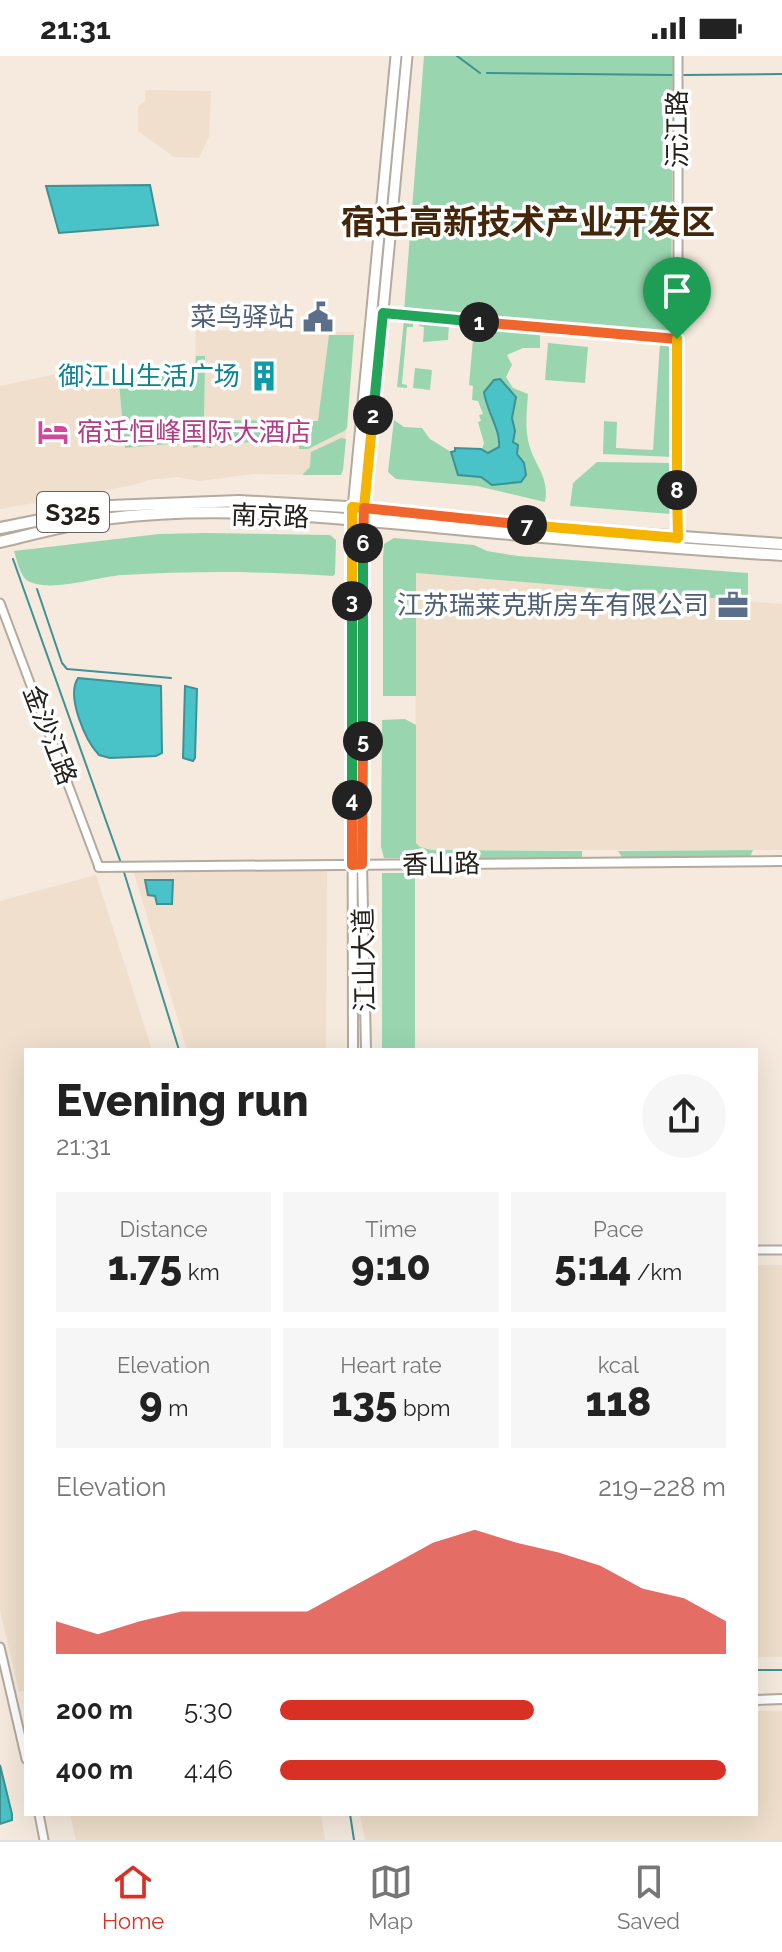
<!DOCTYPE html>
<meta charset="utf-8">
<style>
:root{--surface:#fff;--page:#f6f6f6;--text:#222;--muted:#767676;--line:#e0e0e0;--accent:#d93025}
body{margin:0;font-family:Raleway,"Noto Sans SC",sans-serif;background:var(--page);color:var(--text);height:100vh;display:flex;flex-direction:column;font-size:30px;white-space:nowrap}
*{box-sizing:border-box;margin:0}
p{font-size:26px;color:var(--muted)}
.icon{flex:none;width:44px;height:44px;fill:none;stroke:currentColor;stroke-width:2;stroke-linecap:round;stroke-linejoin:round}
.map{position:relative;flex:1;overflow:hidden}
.drawer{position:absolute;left:24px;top:992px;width:734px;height:768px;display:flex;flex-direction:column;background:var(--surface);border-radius:0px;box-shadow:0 8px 32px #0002}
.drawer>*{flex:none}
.pin{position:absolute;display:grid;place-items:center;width:68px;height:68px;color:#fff;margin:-82px -34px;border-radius:50% 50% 50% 0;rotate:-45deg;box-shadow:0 0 8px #0007}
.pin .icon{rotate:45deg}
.km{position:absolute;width:40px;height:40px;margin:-20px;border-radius:50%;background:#222;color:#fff;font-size:22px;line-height:40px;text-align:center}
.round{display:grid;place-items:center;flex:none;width:84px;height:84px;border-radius:42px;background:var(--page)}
.head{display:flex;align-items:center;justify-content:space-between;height:136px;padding:0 32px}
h1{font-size:44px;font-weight:800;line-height:60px}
.figures{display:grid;grid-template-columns:repeat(3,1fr);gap:12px;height:136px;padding:8px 32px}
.figures div{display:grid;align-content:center;border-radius:0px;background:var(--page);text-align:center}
.figures b{font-size:40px;font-weight:800}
.figures small{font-size:22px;font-weight:400}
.figures p{font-size:22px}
.chart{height:224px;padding:16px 32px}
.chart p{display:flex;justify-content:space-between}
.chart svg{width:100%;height:144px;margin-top:8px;fill:var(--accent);opacity:.7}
ul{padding:0 32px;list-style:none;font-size:26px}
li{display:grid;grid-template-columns:128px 96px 1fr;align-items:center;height:60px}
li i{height:20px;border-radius:10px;background:var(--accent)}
.status{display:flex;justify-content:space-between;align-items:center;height:56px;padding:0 40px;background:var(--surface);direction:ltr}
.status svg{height:22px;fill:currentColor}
.tabs{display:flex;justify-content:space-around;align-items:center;height:112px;border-top:2px solid var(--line);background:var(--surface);font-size:22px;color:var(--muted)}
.tabs a{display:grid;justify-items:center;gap:4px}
.tabs .selected{color:var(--accent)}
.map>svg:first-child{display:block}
</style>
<div class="status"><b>21:31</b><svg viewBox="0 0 49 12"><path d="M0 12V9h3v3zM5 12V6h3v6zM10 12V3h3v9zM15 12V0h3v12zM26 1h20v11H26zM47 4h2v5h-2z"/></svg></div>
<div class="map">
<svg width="782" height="1784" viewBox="0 0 782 1784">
<rect width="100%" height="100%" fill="#f5eadd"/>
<!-- built -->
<g fill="#efdfcc">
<polygon points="145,34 211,35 209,80 199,102 174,101 138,75 138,51 145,45"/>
<polygon points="196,274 354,276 343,414 341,419 253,418 199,425 177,421 148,424 133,429 0,453 0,330 61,317 195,314"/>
<polygon points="415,517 782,548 782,794 432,794 420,791 416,787"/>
<polygon points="327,814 326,994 187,994 134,817"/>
<polygon points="96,819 152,994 26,994 26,1634 19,1636 0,1554 0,845"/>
<rect x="756" y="1209" width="26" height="392"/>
<polygon points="756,1655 782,1655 782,1784 365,1784 360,1758 756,1758"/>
<polygon points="70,1758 321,1758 325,1784 76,1784"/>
</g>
<!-- green -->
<g fill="#99d6af">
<polygon points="424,0 673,0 671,280 404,255"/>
<polygon points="404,264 413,266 413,271 407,271 402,328 407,329 407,332 397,331"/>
<polygon points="419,266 449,268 448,284 423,286 424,271 419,270"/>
<path d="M480 270 540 277V292H523L507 299 512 309 506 321 513 332 528 338C527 353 525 369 528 384 533 409 550 419 545 446L477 430 396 423 388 416 394 364 404 371 422 372 430 383 451 396 455 395V392L482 393 484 387 478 366 481 365 479 359 483 358 478 345 472 344 473 330 469 329 474 272Z"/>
<polygon points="329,279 354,279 347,372 344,375 308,393 299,393 299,387 212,386 211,392 206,391 213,364 318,365"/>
<polygon points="548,287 588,291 585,327 545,324"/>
<polygon points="660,287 675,288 675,401 603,398 604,365 617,366 616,392 653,394"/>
<polygon points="196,300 205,300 204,364 198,391 193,392 192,386 125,392 118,316 195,314"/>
<polygon points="415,312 432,314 430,334 413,332"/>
<polygon points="341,382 346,383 343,414 341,419 302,419 310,411 311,396"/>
<polygon points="597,406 675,407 675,456 671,458 570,450 573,427"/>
<path d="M205 477 330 479 336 484 335 518 333 520C263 515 192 515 122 519 97 521 53 536 30 526 20 522 17 504 14 495L159 478Z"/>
<polygon points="394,482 474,489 487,495 518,500 748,517 748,545 416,517 416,640 383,640 383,501 384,488"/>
<polygon points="405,663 416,669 416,787 420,791 432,794 582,795 582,802 384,802 381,791 382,664"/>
<polygon points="753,794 750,801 622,801 618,795"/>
<rect x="382" y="817" width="33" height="177"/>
</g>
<!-- water -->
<g fill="#49c2c8" stroke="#3e9194" stroke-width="2">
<polygon points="150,129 158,169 59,177 46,130"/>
<path d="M500 323 516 341 512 362 515 375 513 386 518 389 517 398 524 407 526 419 521 426 492 429 481 421 458 419 451 396 455 395V392L481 393 488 397 499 391C501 374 486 354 484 336L494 324Z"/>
<path d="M78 622 161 630 162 697 156 700 110 702 99 699C85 684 66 640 78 622Z"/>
<polygon points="185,630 197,633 195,702 193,705 183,702"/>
<polygon points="145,824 173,824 172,848 157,848 155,840 148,839"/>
<polygon points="0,1709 12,1758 12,1764 0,1768"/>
</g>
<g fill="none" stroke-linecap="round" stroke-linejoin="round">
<!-- stream -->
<g stroke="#3e9194" stroke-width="2">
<polyline points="457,0 480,17"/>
<polyline points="487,17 672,19"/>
<polyline points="684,19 782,18"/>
<polyline points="13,503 121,807"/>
<polyline points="37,533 62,607 67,613 171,622"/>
<polyline points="123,813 179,994"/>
<polyline points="756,1614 782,1614"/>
<polyline points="350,1758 354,1784"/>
</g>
<!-- minor casing -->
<g stroke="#b4aa9e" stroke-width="11">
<g id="minor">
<polyline points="383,257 677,283"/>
<polyline points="678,482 678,0"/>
<polyline points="0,547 99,811"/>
<polyline points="756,1194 782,1194"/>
<polyline points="0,1591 26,1703"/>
<polyline points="39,1758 44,1784"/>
</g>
</g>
<!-- tertiary casing -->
<g stroke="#b4aa9e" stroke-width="12">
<g id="tertiary">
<polyline points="352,463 353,994"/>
<polyline points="363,464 362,808 366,994"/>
<polyline points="99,811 782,805"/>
<polyline points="756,1644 782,1643"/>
</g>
</g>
<!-- secondary casing -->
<g stroke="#b4aa9e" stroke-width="13">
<g id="secondary">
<polyline points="364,457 407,0"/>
<polyline points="352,463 396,0"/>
</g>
</g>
<!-- primary casing -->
<g stroke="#b4aa9e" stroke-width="14">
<g id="primary">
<polyline points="0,472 110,450 239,445 364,452 557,472 782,488"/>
<path d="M0 486C37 477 74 467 112 462 233 447 366 465 487 476 585 485 683 493 782 499"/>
</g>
</g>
<!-- minor -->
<use href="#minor" stroke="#fff" stroke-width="7"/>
<!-- tertiary -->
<use href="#tertiary" stroke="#fff" stroke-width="8"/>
<!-- secondary -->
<use href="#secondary" stroke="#fff" stroke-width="9"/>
<!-- primary -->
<use href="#primary" stroke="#fff" stroke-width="10"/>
</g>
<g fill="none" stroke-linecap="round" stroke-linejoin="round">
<!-- split-1 casing -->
<g stroke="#fff" stroke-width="16">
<polyline id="split-1" points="479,266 677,283"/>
</g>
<!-- split-2 casing -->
<g stroke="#fff" stroke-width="16">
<polyline id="split-2" points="373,359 383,257 479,266"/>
</g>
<!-- split-3 casing -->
<g stroke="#fff" stroke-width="16">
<polyline id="split-3" points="352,545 352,451 364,452 373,359"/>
</g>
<!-- split-4 casing -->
<g stroke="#fff" stroke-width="16">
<polyline id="split-4" points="352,545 352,744"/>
</g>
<!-- split-5 casing -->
<g stroke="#fff" stroke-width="16">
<polyline id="split-5" points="352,744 352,809 362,808 363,685"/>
</g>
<!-- split-6 casing -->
<g stroke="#fff" stroke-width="16">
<polyline id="split-6" points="363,685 363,487"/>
</g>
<!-- split-7 casing -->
<g stroke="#fff" stroke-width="16">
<polyline id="split-7" points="363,487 364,452 527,469"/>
</g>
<!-- split-8 casing -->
<g stroke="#fff" stroke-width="16">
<polyline id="split-8" points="527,469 678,482 677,434"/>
</g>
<!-- split-9 casing -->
<g stroke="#fff" stroke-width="16">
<polyline id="split-9" points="677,283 677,434"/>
</g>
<!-- split-1 -->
<use href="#split-1" stroke="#f0652b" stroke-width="10"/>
<!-- split-2 -->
<use href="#split-2" stroke="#22a559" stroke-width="10"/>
<!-- split-3 -->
<use href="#split-3" stroke="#f5b400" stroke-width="10"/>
<!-- split-4 -->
<use href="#split-4" stroke="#22a559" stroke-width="10"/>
<!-- split-5 -->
<use href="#split-5" stroke="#f0652b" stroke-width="10"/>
<!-- split-6 -->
<use href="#split-6" stroke="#22a559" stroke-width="10"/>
<!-- split-7 -->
<use href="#split-7" stroke="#f0652b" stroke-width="10"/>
<!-- split-8 -->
<use href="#split-8" stroke="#f5b400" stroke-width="10"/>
<!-- split-9 -->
<use href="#split-9" stroke="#f5b400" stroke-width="10"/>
</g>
<!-- icons -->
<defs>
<g id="civic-bare" transform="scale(2.4)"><path d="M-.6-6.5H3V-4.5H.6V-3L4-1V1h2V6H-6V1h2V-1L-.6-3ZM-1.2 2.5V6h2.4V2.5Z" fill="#5c6f8a" stroke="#fff" stroke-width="2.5" paint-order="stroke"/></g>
<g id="building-bare" transform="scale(2.4)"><path d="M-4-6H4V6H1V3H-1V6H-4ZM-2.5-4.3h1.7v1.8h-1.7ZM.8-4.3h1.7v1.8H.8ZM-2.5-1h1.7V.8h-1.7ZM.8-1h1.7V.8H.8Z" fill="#0f9aa8" stroke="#fff" stroke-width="2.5" paint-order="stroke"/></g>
<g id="hotel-bare" transform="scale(2.4)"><path d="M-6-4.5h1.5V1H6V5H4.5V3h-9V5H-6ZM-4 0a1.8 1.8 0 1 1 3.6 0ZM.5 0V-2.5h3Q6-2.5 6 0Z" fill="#d1479c" stroke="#fff" stroke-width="2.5" paint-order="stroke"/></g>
<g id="office-bare" transform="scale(2.4)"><path d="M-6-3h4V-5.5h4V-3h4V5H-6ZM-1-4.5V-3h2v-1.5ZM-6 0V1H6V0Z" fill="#5c6f8a" stroke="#fff" stroke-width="2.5" paint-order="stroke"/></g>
</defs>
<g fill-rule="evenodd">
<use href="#civic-bare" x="318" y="261"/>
<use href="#building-bare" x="264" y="320"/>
<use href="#hotel-bare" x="53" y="376"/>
<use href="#office-bare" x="733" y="549"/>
</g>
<g text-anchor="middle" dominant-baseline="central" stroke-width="7" stroke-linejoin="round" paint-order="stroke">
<!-- shield labels -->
<rect fill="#fff" stroke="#66635f" stroke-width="2" x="37" y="436" width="72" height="40" rx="6"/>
<g font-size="24" font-weight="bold" fill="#24201b">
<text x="73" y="456">S325</text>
</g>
<!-- street labels -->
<g font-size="26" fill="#24201b" stroke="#fff">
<text transform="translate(677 73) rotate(-90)">沅江路</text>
<text transform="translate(270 460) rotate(2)">南京路</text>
<text transform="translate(50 679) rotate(69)">金沙江路</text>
<text transform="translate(441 808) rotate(-1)">香山路</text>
<text transform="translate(364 904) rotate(-91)">江山大道</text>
</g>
<!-- service labels -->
<g font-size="26" fill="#4e5e75" stroke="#fff" text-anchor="end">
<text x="294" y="261">菜鸟驿站</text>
<text x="709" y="549">江苏瑞莱克斯房车有限公司</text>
</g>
<!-- culture labels -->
<g font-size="26" fill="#0d838f" stroke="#fff" text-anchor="end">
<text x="240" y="320">御江山生活广场</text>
</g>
<!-- hotel labels -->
<g font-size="26" fill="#b23c85" stroke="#fff" text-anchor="start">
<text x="77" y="376">宿迁恒峰国际大酒店</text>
</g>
<!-- district labels -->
<g font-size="34" font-weight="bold" fill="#44260a" stroke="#fff">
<text x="528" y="166">宿迁高新技术产业开发区</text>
</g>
</g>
</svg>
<div class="pin" style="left:677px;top:283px;background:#1e9e55"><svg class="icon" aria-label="arrive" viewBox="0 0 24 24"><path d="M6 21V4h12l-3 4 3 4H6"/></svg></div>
<b class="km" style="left:479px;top:266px">1</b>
<b class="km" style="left:373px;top:359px">2</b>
<b class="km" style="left:352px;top:545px">3</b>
<b class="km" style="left:352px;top:744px">4</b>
<b class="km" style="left:363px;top:685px">5</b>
<b class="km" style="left:363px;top:487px">6</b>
<b class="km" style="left:527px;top:469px">7</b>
<b class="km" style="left:677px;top:434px">8</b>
<section class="drawer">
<div class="head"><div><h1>Evening run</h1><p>21:31</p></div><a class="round"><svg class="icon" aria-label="share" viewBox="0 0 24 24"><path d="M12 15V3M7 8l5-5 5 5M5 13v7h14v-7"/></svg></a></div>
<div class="figures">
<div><p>Distance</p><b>1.75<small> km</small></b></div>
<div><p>Time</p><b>9:10</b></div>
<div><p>Pace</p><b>5:14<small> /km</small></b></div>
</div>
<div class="figures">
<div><p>Elevation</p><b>9<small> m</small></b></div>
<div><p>Heart rate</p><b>135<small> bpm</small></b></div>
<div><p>kcal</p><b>118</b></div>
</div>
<div class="chart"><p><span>Elevation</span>219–228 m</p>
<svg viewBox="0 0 160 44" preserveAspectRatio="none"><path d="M0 44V34L10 38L20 34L30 31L40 31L50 31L60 31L70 24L80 17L90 10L100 6L110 10L120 13L130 17L140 24L150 27L160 34V44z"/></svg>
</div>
<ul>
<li><b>200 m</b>5:30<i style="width:57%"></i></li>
<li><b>400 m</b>4:46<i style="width:100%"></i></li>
</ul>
</section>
</div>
<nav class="tabs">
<a class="selected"><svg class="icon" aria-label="home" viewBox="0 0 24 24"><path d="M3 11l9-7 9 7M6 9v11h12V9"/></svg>Home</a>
<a><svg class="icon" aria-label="map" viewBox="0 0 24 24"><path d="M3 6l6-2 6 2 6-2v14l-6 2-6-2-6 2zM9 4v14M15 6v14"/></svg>Map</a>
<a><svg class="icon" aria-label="saved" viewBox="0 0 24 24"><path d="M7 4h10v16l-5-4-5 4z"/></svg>Saved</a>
</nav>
